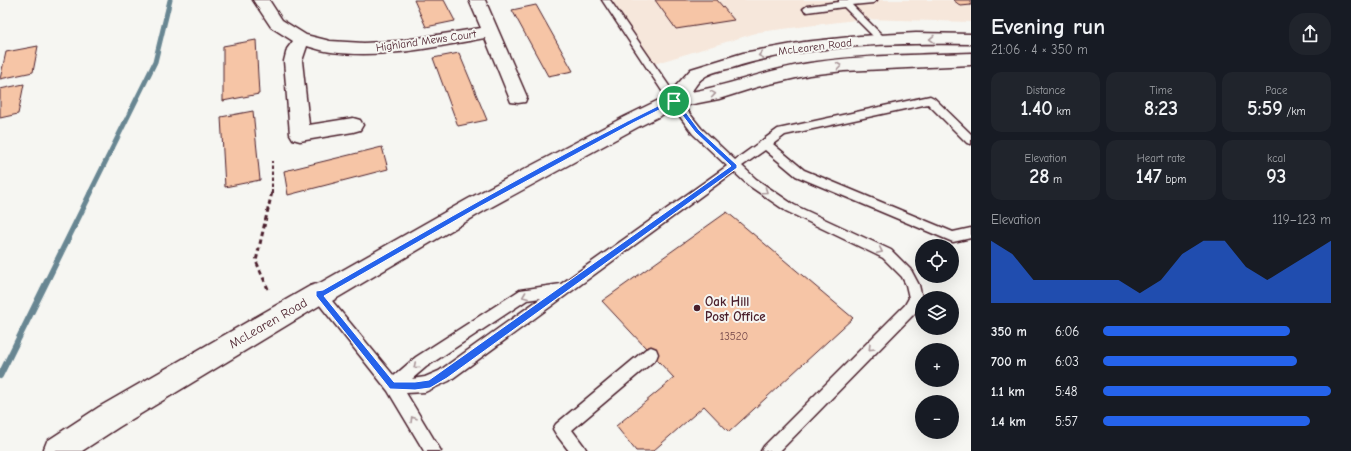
<!DOCTYPE html>
<meta charset="utf-8">
<style>
:root{--surface:#171b24;--page:#20242c;--text:#f1f3f6;--muted:#9ea1a6;--accent:#2563eb}
body{margin:0;font-family:"Comic Neue",sans-serif;background:var(--page);color:var(--text);height:100vh;display:flex;flex-direction:column;font-size:15px;white-space:nowrap}
*{box-sizing:border-box;margin:0}
p{font-size:13px;color:var(--muted)}
.icon{flex:none;width:22px;height:22px;fill:none;stroke:currentColor;stroke-width:2;stroke-linecap:round;stroke-linejoin:round}
.map{position:relative;flex:1;overflow:hidden}
.panel{display:flex;flex-direction:column;background:var(--surface);width:380px}
.panel>*{flex:none}
.buttons{position:absolute;left:915px;top:239px;display:grid;gap:8px}
.buttons a{display:grid;place-items:center;width:44px;height:44px;border-radius:50%;background:var(--surface);box-shadow:0 4px 16px #0002;font-size:20px}
.pin{position:absolute;display:grid;place-items:center;width:34px;height:34px;color:#fff;margin:-17px;border:2px solid #fff;border-radius:50%;box-shadow:0 1px 4px #0007}
.round{display:grid;place-items:center;flex:none;width:42px;height:42px;border-radius:16px;background:var(--page)}
.summary{display:flex;align-items:center;justify-content:space-between;height:68px;padding:0 20px}
h1{font-size:22px;font-weight:800;line-height:30px}
.metrics{display:grid;grid-template-columns:repeat(3,1fr);gap:6px;height:68px;padding:4px 20px}
.metrics div{display:grid;align-content:center;border-radius:10px;background:var(--page);text-align:center}
.metrics b{font-size:20px;font-weight:800}
.metrics small{font-size:11px;font-weight:400}
.metrics p{font-size:11px}
.chart{height:112px;padding:8px 20px}
.chart p{display:flex;justify-content:space-between}
.chart svg{width:100%;height:72px;margin-top:4px;fill:var(--accent);opacity:.7}
ul{padding:0 20px;list-style:none;font-size:13px}
li{display:grid;grid-template-columns:64px 48px 1fr;align-items:center;height:30px}
li i{height:10px;border-radius:5px;background:var(--accent)}
main{display:flex;flex:1;min-height:0}
.map>svg:first-child{display:block}
</style>
<main>
<div class="map">
<svg width="971" height="451" viewBox="0 0 971 451">
<rect width="100%" height="100%" fill="#f6f6f2"/>
<filter id="ink" filterUnits="userSpaceOnUse"><feTurbulence type="fractalNoise" baseFrequency=".025" numOctaves="2"/><feDisplacementMap in="SourceGraphic" scale="8" xChannelSelector="R" yChannelSelector="G"/><feConvolveMatrix kernelMatrix="1 2 1 2 8 2 1 2 1" color-interpolation-filters="sRGB"/></filter>
<g filter="url(#ink)">
<!-- built -->
<polygon fill="#f6e7db" points="602,0 971,0 971,22 863,19 759,32 650,65"/>
<g fill="none" stroke-linecap="round" stroke-linejoin="round">
<!-- stream-far1 -->
<polyline stroke="#678692" stroke-width="5" points="90,193 155,62 170,0"/>
<!-- stream -->
<polyline stroke="#678692" stroke-width="6" points="0,376 91,192"/>
</g>
<!-- building -->
<g fill="#f6c5a6" stroke="#4a1f2b">
<polygon points="414,0 444,0 455,21 426,27"/>
<polygon points="655,0 717,0 734,20 676,29"/>
<polygon points="953,0 971,0 971,5 961,6"/>
<polygon points="536,5 573,71 548,76 512,10"/>
<polygon points="256,40 259,94 223,101 223,46"/>
<polygon points="38,46 33,72 0,79 6,52"/>
<polygon points="459,53 487,120 458,126 433,58"/>
<polygon points="24,84 18,114 0,118 0,89"/>
<polygon points="253,111 260,180 225,187 221,117"/>
<polygon points="382,147 388,169 288,195 284,171"/>
<polygon points="727,212 853,318 729,432 704,406 653,451 636,451 616,426 674,378 602,301"/>
</g>
<g fill="none" stroke-linecap="round" stroke-linejoin="round">
<!-- lane casing -->
<g stroke="#4a1f2b" stroke-width="3">
<g id="lane">
<path d="M602 0H610L678 99 701 128 735 160 778 129 930 96 934 98 971 134V144L967 143 928 104 785 135 773 144 804 170 953 232 971 228V238L953 242 796 176 765 150 742 166 756 179 794 205 891 250 911 270 919 285 922 298 915 313 780 451H761L764 446 905 305 909 298 906 285 902 277 883 258 786 211 748 185 734 172 449 381 425 392 406 393 441 451H424L388 391 311 294 313 290 318 288 323 290 394 376 416 357 520 290 561 284 727 166 693 134 670 103ZM541 298 439 371 425 377 412 379 426 367 527 300Z"/>
<polygon points="839,0 877,0 873,3 852,5 888,41 886,43 880,43 844,7 807,12 803,9 807,6 839,2"/>
<polygon points="651,347 656,349 658,354 656,359 572,430 584,446 587,451 569,451 556,434 553,429 556,424 646,349"/>
</g>
</g>
<!-- street casing -->
<g stroke="#4a1f2b" stroke-width="3">
<path id="street" d="M253 0H269L282 20 306 35 330 41 364 43 399 41 481 28 469 0H485L527 97 525 102 518 103 511 102 485 38C435 47 382 59 331 52 323 51 315 48 307 46L302 61 309 125 353 118 360 120 363 125 360 130 353 132 300 141 293 139 290 134 284 61 287 49 293 41 271 27Z"/>
</g>
<!-- secondary casing -->
<g stroke="#4a1f2b" stroke-width="3">
<path id="secondary" d="M916 33 971 34V44C893 43 807 44 732 68 723 70 710 72 703 78 698 81 695 87 691 92 731 85 769 69 810 63 862 55 918 55 971 53V65L844 71 809 75 757 87 719 99 678 107 638 127 484 211 332 301 322 304 119 427 82 451H43L47 441 99 407 310 286 320 283 468 199 624 117 667 96 691 69 743 53 804 42 860 36Z"/>
</g>
<!-- path-far1 -->
<polyline stroke="#4a1f2b" stroke-width="2" stroke-dasharray="3.5 2.5" stroke-linecap="butt" points="272,193 272,161"/>
<!-- path -->
<polyline stroke="#4a1f2b" stroke-width="3" stroke-dasharray="4.5 3.5" stroke-linecap="butt" points="268,289 256,261 272,192"/>
<!-- lane -->
<use href="#lane" fill="#f6f6f2" fill-rule="evenodd"/>
<!-- street -->
<use href="#street" fill="#f6f6f2" fill-rule="evenodd"/>
<!-- secondary -->
<use href="#secondary" fill="#f6f6f2" fill-rule="evenodd"/>
</g>
<!-- one-way arrows -->
<defs><path id="oneway-chevron" d="M-2-3.5L2.5 0L-2 3.5" fill="none" stroke-width="1.6" stroke-linecap="round" stroke-linejoin="round"/></defs>
<g stroke="#a99598">
<use href="#oneway-chevron" transform="translate(932 39) rotate(179)"/>
<use href="#oneway-chevron" transform="translate(761 55) rotate(169)"/>
<use href="#oneway-chevron" transform="translate(839 66) rotate(-7)"/>
<use href="#oneway-chevron" transform="translate(713 94) rotate(-9)"/>
<use href="#oneway-chevron" transform="translate(765 191) rotate(35)"/>
<use href="#oneway-chevron" transform="translate(880 251) rotate(25)"/>
<use href="#oneway-chevron" transform="translate(525 296) rotate(159)"/>
<use href="#oneway-chevron" transform="translate(871 348) rotate(135)"/>
<use href="#oneway-chevron" transform="translate(416 366) rotate(140)"/>
<use href="#oneway-chevron" transform="translate(413 419) rotate(-122)"/>
</g>
</g>
<!-- route -->
<path fill="#2563eb" stroke="#fff" fill-rule="evenodd" d="M672 99H676L699 130 737 165V168L447 378 430 388 415 390 390 389 316 296V291L323 290C438 224 553 157 672 99ZM673 103 695 132 731 166 429 380 415 382H394L324 296 479 207 633 123Z"/>
<!-- markers -->
<circle fill="#4a1f2b" stroke="#f6f6f2" stroke-width="1.5" cx="697" cy="308" r="4"/>
<g text-anchor="middle" dominant-baseline="central" stroke-width="4" stroke-linejoin="round" paint-order="stroke">
<!-- far-street labels -->
<g font-size="11" fill="#4a1f2b" stroke="#f6f6f2">
<text transform="translate(426 41) rotate(-8)">Highland Mews Court</text>
<text transform="translate(815 47) rotate(-7)">McLearen Road</text>
</g>
<!-- number labels -->
<g font-size="11" fill="#75484a">
<text x="734" y="336">13520</text>
</g>
<!-- poi labels -->
<g font-size="13" font-weight="bold" fill="#4a1f2b" stroke="#f6f6f2" text-anchor="start">
<text x="705" y="301">Oak Hill<tspan x="705" dy="15">Post Office</tspan></text>
</g>
<!-- street labels -->
<g font-size="13" fill="#4a1f2b" stroke="#f6f6f2">
<text transform="translate(268 323) rotate(-30)">McLearen Road</text>
</g>
</g>
</svg>
<div class="buttons">
<a><svg class="icon" aria-label="locate" viewBox="0 0 24 24"><circle cx="12" cy="12" r="6"/><path d="M12 2v4M12 18v4M2 12h4M18 12h4"/></svg></a>
<a><svg class="icon" aria-label="layers" viewBox="0 0 24 24"><path d="M12 4l9 5-9 5-9-5zM3 14l9 5 9-5"/></svg></a>
<a>+</a>
<a>−</a>
</div>
<div class="pin" style="left:674px;top:101px;background:#1e9e55"><svg class="icon" aria-label="arrive" viewBox="0 0 24 24"><path d="M6 21V4h12l-3 4 3 4H6"/></svg></div>
</div>
<section class="panel">
<div class="summary"><div><h1>Evening run</h1><p>21:06 · 4 × 350 m</p></div><a class="round"><svg class="icon" aria-label="share" viewBox="0 0 24 24"><path d="M12 15V3M7 8l5-5 5 5M5 13v7h14v-7"/></svg></a></div>
<div class="metrics">
<div><p>Distance</p><b>1.40<small> km</small></b></div>
<div><p>Time</p><b>8:23</b></div>
<div><p>Pace</p><b>5:59<small> /km</small></b></div>
</div>
<div class="metrics">
<div><p>Elevation</p><b>28<small> m</small></b></div>
<div><p>Heart rate</p><b>147<small> bpm</small></b></div>
<div><p>kcal</p><b>93</b></div>
</div>
<div class="chart"><p><span>Elevation</span>119–123 m</p>
<svg viewBox="0 0 160 44" preserveAspectRatio="none"><path d="M0 44V6L10 14L20 30L30 30L40 30L50 30L60 30L70 38L80 30L90 14L100 6L110 6L120 22L130 30L140 22L150 14L160 6V44z"/></svg>
</div>
<ul>
<li><b>350 m</b>6:06<i style="width:82%"></i></li>
<li><b>700 m</b>6:03<i style="width:85%"></i></li>
<li><b>1.1 km</b>5:48<i style="width:100%"></i></li>
<li><b>1.4 km</b>5:57<i style="width:91%"></i></li>
</ul>
</section>
</main>
